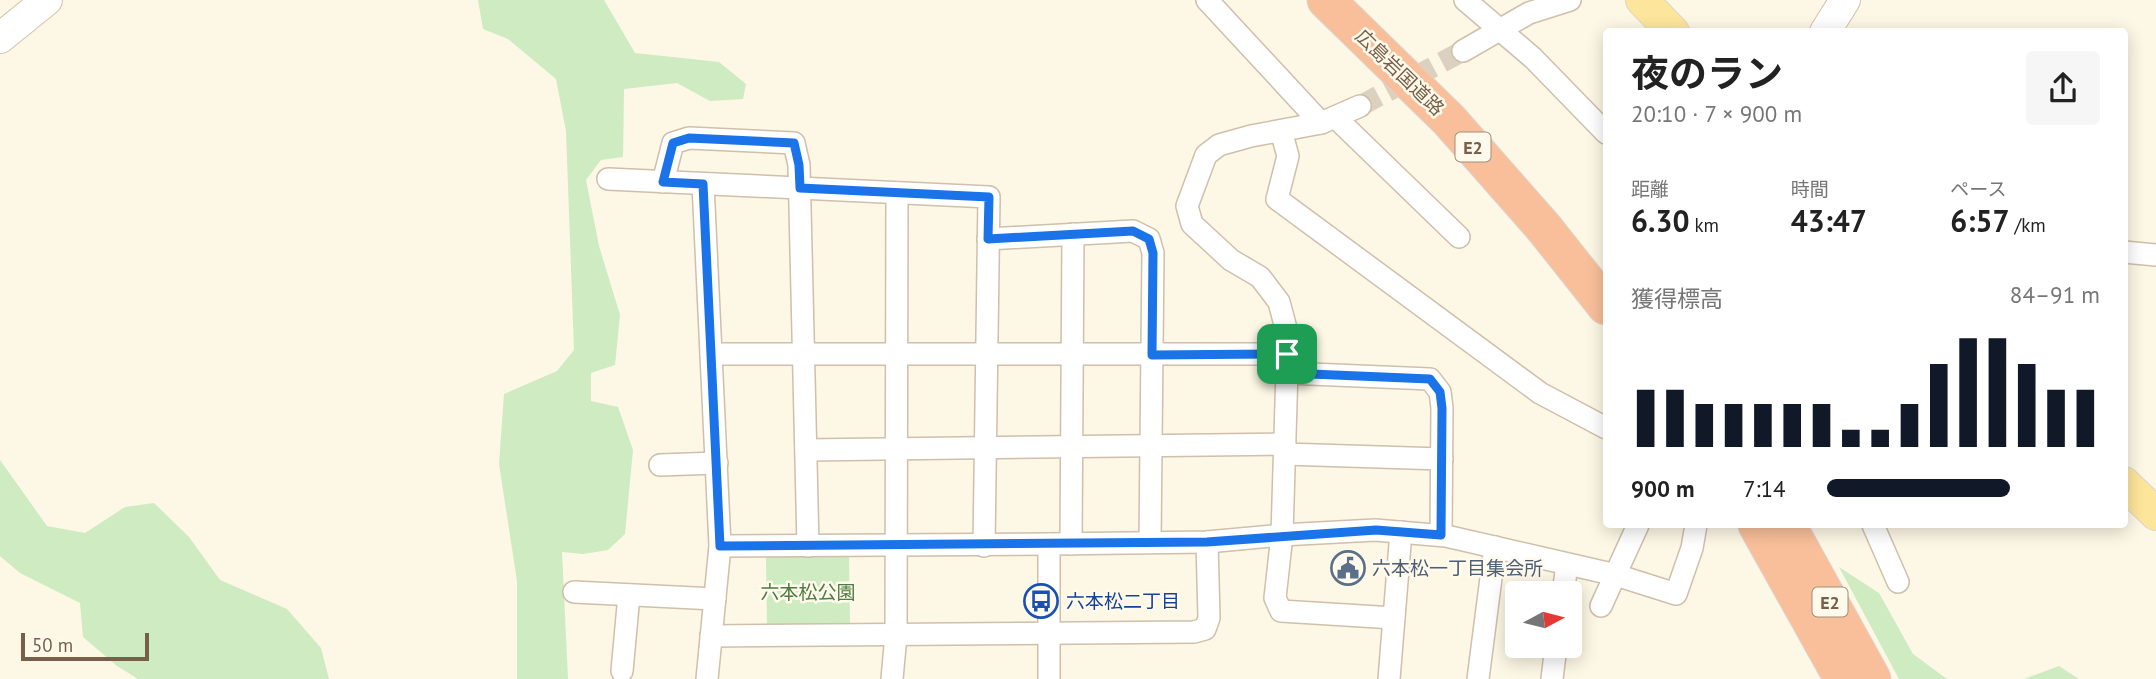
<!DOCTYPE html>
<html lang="ja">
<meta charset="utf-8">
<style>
:root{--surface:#fff;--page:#f6f6f6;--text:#222;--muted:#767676;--accent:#111827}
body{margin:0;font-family:"PT Sans","Noto Sans JP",sans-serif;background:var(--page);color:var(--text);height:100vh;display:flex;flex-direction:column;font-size:26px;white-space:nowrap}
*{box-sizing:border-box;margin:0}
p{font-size:23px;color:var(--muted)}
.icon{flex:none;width:38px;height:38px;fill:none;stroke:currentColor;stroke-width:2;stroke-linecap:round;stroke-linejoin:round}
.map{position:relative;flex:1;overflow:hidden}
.drawer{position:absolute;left:1603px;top:28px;width:525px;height:500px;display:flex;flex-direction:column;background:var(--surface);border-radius:7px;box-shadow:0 4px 18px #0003}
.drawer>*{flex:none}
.needle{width:46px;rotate:83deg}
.buttons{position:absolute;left:1505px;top:581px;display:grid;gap:14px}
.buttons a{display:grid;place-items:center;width:77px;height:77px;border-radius:7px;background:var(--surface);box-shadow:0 4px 18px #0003;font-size:35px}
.scale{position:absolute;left:21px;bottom:18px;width:128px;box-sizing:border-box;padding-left:7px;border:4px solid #775f49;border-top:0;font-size:19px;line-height:24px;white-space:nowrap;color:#775f49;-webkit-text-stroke:5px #fffaec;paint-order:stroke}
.pin{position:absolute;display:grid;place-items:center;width:60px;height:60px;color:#fff;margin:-30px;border-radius:14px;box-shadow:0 4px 10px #0006}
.round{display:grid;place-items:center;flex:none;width:74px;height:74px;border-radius:7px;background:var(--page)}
.summary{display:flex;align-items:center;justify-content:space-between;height:119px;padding:0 28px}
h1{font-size:38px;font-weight:700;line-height:52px}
.metrics{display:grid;grid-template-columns:repeat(3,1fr);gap:10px;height:119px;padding:7px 28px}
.metrics div{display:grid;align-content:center}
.metrics b{font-size:30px;font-weight:700}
.metrics small{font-size:19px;font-weight:400}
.metrics p{font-size:19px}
.chart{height:196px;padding:14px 28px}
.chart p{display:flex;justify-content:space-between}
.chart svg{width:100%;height:126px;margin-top:7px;stroke:var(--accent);stroke-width:6}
ul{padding:0 28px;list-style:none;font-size:23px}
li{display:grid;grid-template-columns:112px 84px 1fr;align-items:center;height:52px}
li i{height:18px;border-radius:9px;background:var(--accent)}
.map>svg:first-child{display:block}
</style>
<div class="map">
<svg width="2156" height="679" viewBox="0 0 2156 679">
<rect width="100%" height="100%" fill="#fdf7e5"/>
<!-- green -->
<g fill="#ceebc2">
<polygon points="478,0 604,0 635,53 719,62 746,84 743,99 710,101 677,83 624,89 623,157 601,160 586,180 599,246 620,315 615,365 591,373 591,401 618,407 633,450 625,534 608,550 583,554 562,552 568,679 517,679 517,581 499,464 504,394 557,371 574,350 566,131 556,79 508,39 483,29"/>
<polygon points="0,460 47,526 85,533 125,507 154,503 189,537 220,580 287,609 321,648 329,679 138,679 117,666 83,637 80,603 20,573 0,556"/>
<polygon points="849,555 850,628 767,628 766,557"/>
<polygon points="1839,567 1879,593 1913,654 1947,679 1899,679"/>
<polygon points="2059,666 2079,679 2024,679"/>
</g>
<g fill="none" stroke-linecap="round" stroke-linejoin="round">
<!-- street-tunnel -->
<polyline stroke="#dcd1be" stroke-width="21" stroke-dasharray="21 10" stroke-linecap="butt" points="1360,106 1463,51"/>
<!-- street casing -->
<g stroke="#cfbfab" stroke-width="24">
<g id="street">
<polyline points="1207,0 1321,123"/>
<polyline points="1465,0 1533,58 1606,133"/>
<polyline points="1463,51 1529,13 1570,0"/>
<polyline points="1336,118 1459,237"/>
<polyline points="1281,131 1288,156 1277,199 1540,393 1606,428"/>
<polyline points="608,179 989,197 984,546"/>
<polyline points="663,182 673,143 689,138 794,143 799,165 808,546"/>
<polyline points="703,184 720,546 707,679"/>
<polyline points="988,239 1133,231 1149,239 1153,253 1150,542"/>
<polyline points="2124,252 2156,255"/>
<polyline points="711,354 1288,354"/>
<polyline points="1287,373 1430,379 1440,392 1442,408 1441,535"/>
<polyline points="806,450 1285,444"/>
<polyline points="1285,454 1442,459"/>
<polyline points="660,465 717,463"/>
<polyline points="1873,525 1898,582"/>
<polyline points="1071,544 1073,234"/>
<polyline points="720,546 1049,544"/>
<polyline points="574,592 715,599"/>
<polyline points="1563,593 1567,565"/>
<polyline points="1601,606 1638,525"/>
<polyline points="1394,618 1281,611 1275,598 1282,535 1375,530 1446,536 1616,575 1676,594 1692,548 1696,525"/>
<polyline points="711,636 1194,632 1205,629 1209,618 1207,542"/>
<polyline points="622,671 629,595"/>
<polyline points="892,679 896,635 897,193"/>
<polyline points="1049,679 1049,544 1207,542 1282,535 1288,336 1279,302 1260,277 1231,260 1192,224 1187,206 1206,155 1219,145 1251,136 1321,123 1360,106"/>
<polyline points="1389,679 1401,532"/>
<polyline points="1478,679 1495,547"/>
<polyline points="1552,679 1556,646"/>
</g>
</g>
<!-- secondary casing -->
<g stroke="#d4c2aa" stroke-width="32">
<g id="secondary">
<polyline points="1825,32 1845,0"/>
<polyline points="0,38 47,0"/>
</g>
</g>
<!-- primary casing -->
<g stroke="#dcd5d0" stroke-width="34">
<g id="primary">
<polyline points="1642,0 1673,32"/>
<polyline points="2124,483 2156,514"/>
</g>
</g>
<!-- highway casing -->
<g stroke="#dcd5d0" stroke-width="39">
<g id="highway">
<polyline points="1326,0 1449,120 1544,228 1606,306"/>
<polyline points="1757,525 1843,679"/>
<polyline points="1787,525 1872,679"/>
</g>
</g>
<!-- street -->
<use href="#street" stroke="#fff" stroke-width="21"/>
<!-- secondary -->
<use href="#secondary" stroke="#fff" stroke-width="30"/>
<!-- primary -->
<use href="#primary" stroke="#fde59b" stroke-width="32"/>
<!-- highway -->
<use href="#highway" stroke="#f9bf9a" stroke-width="37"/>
</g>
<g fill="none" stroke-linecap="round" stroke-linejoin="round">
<!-- route casing -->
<g stroke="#fff" stroke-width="14">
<polygon id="route" points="689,138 794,143 799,165 800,188 989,197 988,239 1133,231 1149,239 1153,253 1152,355 1287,354 1287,373 1430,379 1440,392 1442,408 1441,535 1376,530 1207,542 720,546 703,184 663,182 673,143"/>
</g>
<!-- route -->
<use href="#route" stroke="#1a73e8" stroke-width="9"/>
</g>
<!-- icons -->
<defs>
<g id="civic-ring" transform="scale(1.75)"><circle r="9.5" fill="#fffaec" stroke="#5c6f8a" stroke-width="1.5"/><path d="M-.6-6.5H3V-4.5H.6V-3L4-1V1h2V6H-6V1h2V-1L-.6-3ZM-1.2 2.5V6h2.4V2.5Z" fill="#5c6f8a"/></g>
<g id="bus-ring" transform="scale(1.75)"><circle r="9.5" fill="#fffaec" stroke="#1a4fb4" stroke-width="1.5"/><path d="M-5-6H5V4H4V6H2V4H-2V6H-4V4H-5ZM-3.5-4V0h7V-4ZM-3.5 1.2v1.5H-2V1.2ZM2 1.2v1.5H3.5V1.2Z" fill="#1a4fb4"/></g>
</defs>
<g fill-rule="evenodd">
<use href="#civic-ring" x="1348" y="568"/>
<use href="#bus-ring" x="1041" y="601"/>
</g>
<g text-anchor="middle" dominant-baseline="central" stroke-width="5" stroke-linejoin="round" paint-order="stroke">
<!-- shield labels -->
<g fill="#fffaec" stroke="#a08e7a" stroke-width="2">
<rect x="1455.5" y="132.5" width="35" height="29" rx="5"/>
<rect x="1812.5" y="587.5" width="35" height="29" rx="5"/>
</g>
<g font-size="18" font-weight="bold" fill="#775f49">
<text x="1473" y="147">E2</text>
<text x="1830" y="602">E2</text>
</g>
<!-- street labels -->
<g font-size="19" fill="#775f49" stroke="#fffaec">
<text transform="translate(1400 72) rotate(44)">広島岩国道路</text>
</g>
<!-- service labels -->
<g font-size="19" fill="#4e5e75" stroke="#fffaec" text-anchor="start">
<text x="1372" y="568">六本松一丁目集会所</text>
</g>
<!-- park labels -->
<g font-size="19" fill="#4b7d41" stroke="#fffaec">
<text x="808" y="592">六本松公園</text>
</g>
<!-- transit labels -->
<g font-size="19" fill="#164399" stroke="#fffaec" text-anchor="start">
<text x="1066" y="601">六本松二丁目</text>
</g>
</g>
</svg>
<div class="buttons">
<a><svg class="needle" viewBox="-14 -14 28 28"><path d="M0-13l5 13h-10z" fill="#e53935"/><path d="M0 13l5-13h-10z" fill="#767676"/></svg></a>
</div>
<div class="scale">50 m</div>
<div class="pin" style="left:1287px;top:354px;background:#1e9e55"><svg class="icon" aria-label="arrive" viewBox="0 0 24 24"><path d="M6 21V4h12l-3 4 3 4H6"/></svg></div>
<section class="drawer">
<div class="summary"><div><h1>夜のラン</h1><p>20:10 · 7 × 900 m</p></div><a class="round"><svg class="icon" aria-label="share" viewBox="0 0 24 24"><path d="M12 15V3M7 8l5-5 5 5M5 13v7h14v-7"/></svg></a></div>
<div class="metrics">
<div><p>距離</p><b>6.30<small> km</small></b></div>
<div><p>時間</p><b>43:47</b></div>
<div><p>ペース</p><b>6:57<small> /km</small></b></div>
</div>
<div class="chart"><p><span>獲得標高</span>84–91 m</p>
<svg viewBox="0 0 160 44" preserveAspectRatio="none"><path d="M5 44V24M15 44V24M25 44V29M35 44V29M45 44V29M55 44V29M65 44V29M75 44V38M85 44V38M95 44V29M105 44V15M115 44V6M125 44V6M135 44V15M145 44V24M155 44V24"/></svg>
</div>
<ul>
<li><b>900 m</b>7:14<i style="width:67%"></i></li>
</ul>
</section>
</div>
